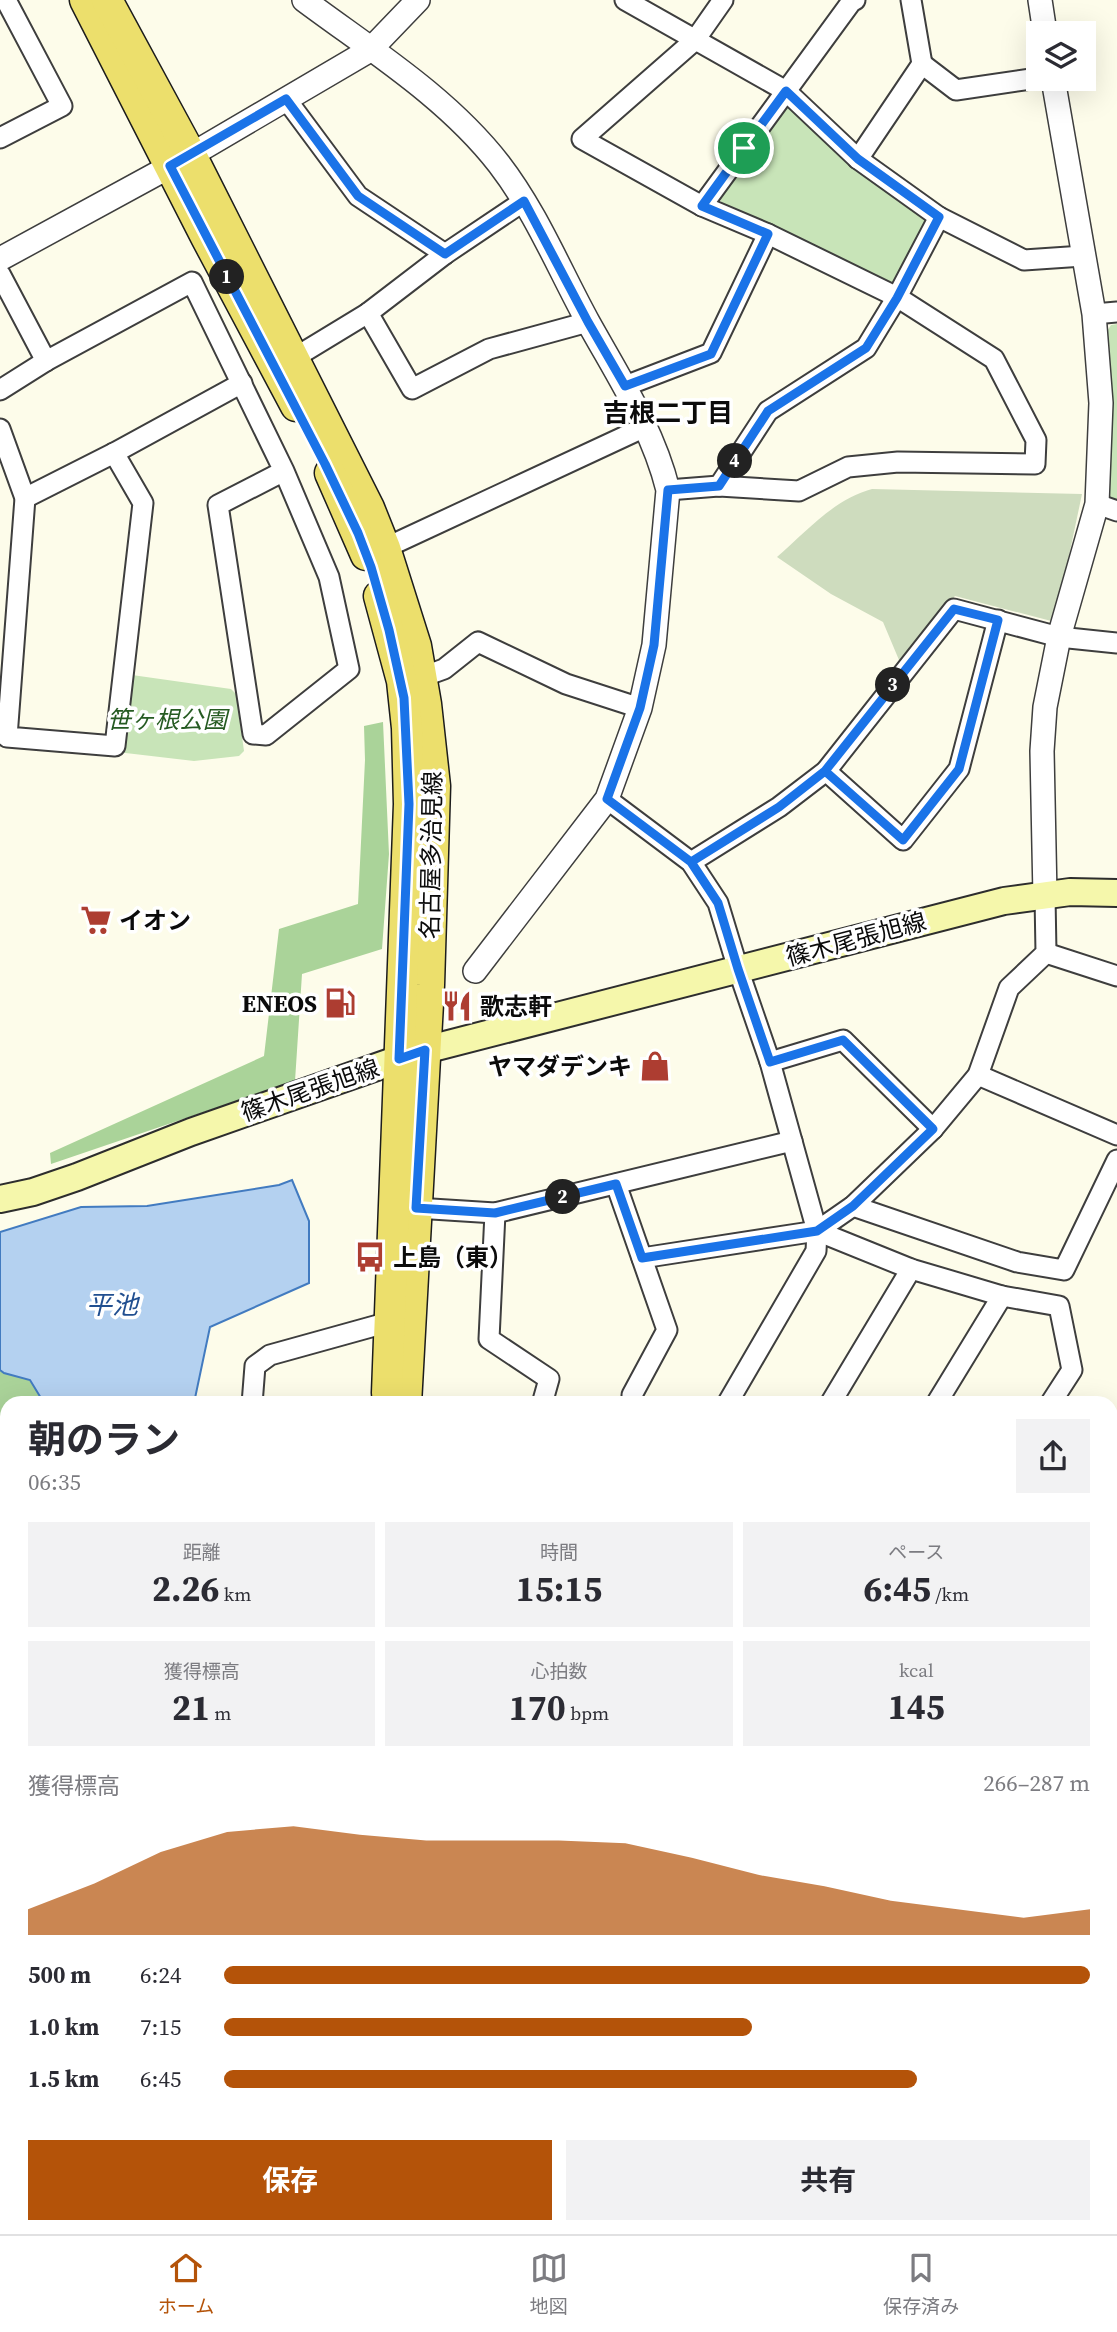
<!DOCTYPE html>
<html lang="ja">
<meta charset="utf-8">
<style>
:root{--surface:#fff;--page:#f2f2f3;--text:#2b2b33;--muted:#7c7c81;--line:#e1e1e2;--accent:#b45309}
body{margin:0;font-family:"Source Serif 4","Noto Sans JP",serif;background:var(--page);color:var(--text);height:100vh;display:flex;flex-direction:column;font-size:26px;white-space:nowrap}
*{box-sizing:border-box;margin:0}
p{font-size:23px;color:var(--muted)}
.icon{flex:none;width:38px;height:38px;fill:none;stroke:currentColor;stroke-width:2;stroke-linecap:round;stroke-linejoin:round}
.map{position:relative;flex:1;overflow:hidden}
.side{position:absolute;left:0px;top:1396px;width:1118px;height:838px;display:flex;flex-direction:column;background:var(--surface);border-radius:21px 21px 0 0;box-shadow:0 7px 28px #0002}
.side>*{flex:none}
.tools{position:absolute;left:1026px;top:21px;display:grid;gap:14px}
.tools a{display:grid;place-items:center;width:70px;height:70px;border-radius:0px;background:var(--surface);box-shadow:0 7px 28px #0002;font-size:35px}
.pin{position:absolute;display:grid;place-items:center;width:60px;height:60px;color:#fff;margin:-30px;border:4px solid #fff;border-radius:50%;box-shadow:0 2px 7px #0007}
.km{position:absolute;width:35px;height:35px;margin:-18px;border-radius:50%;background:#222;color:#fff;font-size:19px;line-height:35px;text-align:center}
.round{display:grid;place-items:center;flex:none;width:74px;height:74px;border-radius:0px;background:var(--page)}
.overview{display:flex;align-items:center;justify-content:space-between;height:119px;padding:0 28px}
h1{font-size:38px;font-weight:700;line-height:52px}
.figures{display:grid;grid-template-columns:repeat(3,1fr);gap:10px;height:119px;padding:7px 28px}
.figures div{display:grid;align-content:center;border-radius:0px;background:var(--page);text-align:center}
.figures b{font-size:35px;font-weight:700}
.figures small{font-size:19px;font-weight:400}
.figures p{font-size:19px}
.chart{height:196px;padding:14px 28px}
.chart p{display:flex;justify-content:space-between}
.chart svg{width:100%;height:126px;margin-top:7px;fill:var(--accent);opacity:.7}
.button{display:flex;gap:14px;margin-top:auto;padding:14px 28px}
.button a{flex:1;height:80px;border-radius:0px;background:var(--accent);color:#fff;font-size:28px;font-weight:700;line-height:80px;text-align:center}
.button a+a{background:var(--page);color:var(--text)}
ul{padding:0 28px;list-style:none;font-size:23px}
li{display:grid;grid-template-columns:112px 84px 1fr;align-items:center;height:52px}
li i{height:18px;border-radius:9px;background:var(--accent)}
.dock{display:flex;justify-content:space-around;align-items:center;height:98px;border-top:2px solid var(--line);background:var(--surface);font-size:19px;color:var(--muted)}
.dock a{display:grid;justify-items:center;gap:4px}
.dock .active{color:var(--accent)}
.map>svg:first-child{display:block}
</style>
<div class="map">
<svg width="1117" height="2234" viewBox="0 0 1117 2234">
<rect width="100%" height="100%" fill="#fdfcea"/>
<!-- green -->
<g fill="#c8e4b8">
<polygon points="789,103 930,214 896,285 889,287 723,205 719,198"/>
<polygon points="1117,324 1117,507 1106,497 1111,450 1112,401 1106,333 1111,325"/>
<polygon points="132,675 231,689 236,694 244,751 239,756 194,761 117,752"/>
</g>
<!-- forest -->
<g fill="#aad399">
<polygon points="383,722 389,854 382,949 302,974 295,1081 51,1164 50,1153 264,1056 279,929 358,904 365,760 364,726"/>
<polygon points="0,1370 4,1373 30,1380 44,1403 7,1404 7,1434 0,1436"/>
<polygon points="682,2228 931,2228 935,2234 687,2234"/>
</g>
<!-- cemetery -->
<path fill="#cedcbe" d="M872 489 1082 494 1055 622 955 596 899 660 883 622 831 594 777 557C806 532 834 499 872 489Z"/>
<!-- water -->
<g fill="#b4d1f0" stroke="#427bc0" stroke-width="2">
<polygon points="292,1180 309,1221 309,1283 210,1327 194,1403 44,1403 30,1380 4,1373 0,1370 0,1232 81,1207 147,1206 279,1185"/>
<polygon points="1117,1642 1117,2234 1044,2234 1044,2228 1111,2228 1111,1647"/>
</g>
<g fill="none" stroke-linecap="round" stroke-linejoin="round">
<!-- stream -->
<g stroke="#427bc0" stroke-width="4.5">
<polyline points="1111,1568 1117,1564"/>
<polyline points="969,2228 974,2234"/>
</g>
<!-- minor casing -->
<g stroke="#3e3e3e" stroke-width="23">
<g id="minor">
<polyline points="625,0 786,91 858,159 939,217 1024,260 1083,256"/>
<polyline points="922,64 956,90 1038,78"/>
<polyline points="286,99 358,196 445,254"/>
<polyline points="0,138 62,106 6,0"/>
<polyline points="858,159 922,64 911,0"/>
<polyline points="702,206 852,1 855,0"/>
<polyline points="0,274 46,361"/>
<polyline points="368,313 412,389 489,349 588,322"/>
<polyline points="1094,314 1117,312"/>
<polyline points="294,358 368,313 445,254 524,201"/>
<polyline points="625,386 711,353 768,234"/>
<polyline points="0,390 46,361 192,282 284,471 329,577 349,669 266,735 253,734 218,505 284,471"/>
<polyline points="0,429 25,498 7,737 115,746 143,503 114,453"/>
<polyline points="719,486 768,411 866,348 897,297 939,217"/>
<polyline points="668,490 719,486 799,491 848,467 898,462 1035,464 1036,440 994,359 897,297 768,234 702,206 582,139 695,40 723,0"/>
<polyline points="25,498 114,453 242,383"/>
<polyline points="1097,504 1117,511"/>
<polyline points="385,548 645,427"/>
<polyline points="422,677 444,669 478,642 566,684 640,708"/>
<polyline points="826,771 903,840 959,769 998,620"/>
<polyline points="607,799 691,862 718,903 738,969 770,1062 817,1231 816,1251 727,1404"/>
<polyline points="691,862 779,807 826,771 954,609 1059,637 1117,643"/>
<polyline points="1046,953 1117,976"/>
<polyline points="770,1062 843,1040 933,1129"/>
<polyline points="978,1075 1117,1135"/>
<polyline points="616,1184 667,1330 632,1395 632,1404"/>
<polyline points="853,1206 1017,1262 1064,1270 1117,1160"/>
<polyline points="416,1208 495,1213 792,1141"/>
<polyline points="495,1213 489,1339 549,1379 542,1404"/>
<polyline points="817,1231 911,1269 1002,1296 1059,1306 1072,1370 1050,1404"/>
<polyline points="642,1258 817,1231 853,1206 933,1129 978,1075 1009,988 1046,953 1045,896"/>
<polyline points="252,1404 255,1366 270,1355 389,1322"/>
<polyline points="830,1404 911,1269"/>
<polyline points="936,1404 1002,1296"/>
<polyline points="0,1718 7,1719"/>
<polyline points="0,2137 7,2137"/>
<polyline points="90,2234 90,2228"/>
</g>
</g>
<!-- tertiary casing -->
<g stroke="#3e3e3e" stroke-width="26">
<g id="tertiary">
<path d="M304 0C371 50 447 97 499 164 536 212 559 269 588 322 618 376 653 429 668 490L654 645 640 708 607 799 475 971"/>
<polyline points="1040,0 1045,33"/>
<polyline points="0,259 191,155 370,50 418,0"/>
<polyline points="1045,896 1042,751 1045,707 1059,637 1097,504 1101,403 1094,314 1053,79"/>
<polyline points="0,1845 7,1847"/>
</g>
</g>
<!-- secondary casing -->
<g stroke="#2d2d2d" stroke-width="30">
<polyline id="secondary" points="0,1199 33,1192 77,1177 191,1132 425,1050 1004,901 1070,892 1117,893"/>
</g>
<!-- primary casing -->
<g stroke="#1c1c1c" stroke-width="33">
<g id="primary">
<polyline points="85,0 206,237 296,406"/>
<polyline points="107,0 191,155 369,508 385,548 416,646 426,704 435,786 429,985 406,1404"/>
<polyline points="330,473 366,555"/>
<polyline points="379,596 402,681 407,728 409,804 387,1393"/>
<polyline points="379,2228 380,2234"/>
</g>
</g>
<!-- minor -->
<use href="#minor" stroke="#fff" stroke-width="19"/>
<!-- tertiary -->
<use href="#tertiary" stroke="#fff" stroke-width="23"/>
<!-- secondary -->
<use href="#secondary" stroke="#f5f7ab" stroke-width="26"/>
<!-- primary -->
<use href="#primary" stroke="#ecdf6c" stroke-width="30"/>
</g>
<g fill="none" stroke-linecap="round" stroke-linejoin="round">
<!-- route casing -->
<g stroke="#fff" stroke-width="14">
<polyline id="route" points="744,148 702,206 768,234 711,354 625,386 588,322 524,201 445,254 358,196 286,99 170,166 325,464 358,533 371,567 389,630 404,698 409,804 399,1059 425,1050 416,1208 495,1213 616,1184 642,1258 817,1231 853,1206 933,1129 843,1040 770,1062 738,969 718,903 691,862 779,807 825,771 954,609 998,620 959,769 903,840 825,771 779,807 691,862 607,799 640,708 654,645 668,490 719,486 768,411 866,348 897,298 939,217 858,159 786,91 744,148"/>
</g>
<!-- route -->
<use href="#route" stroke="#1a73e8" stroke-width="9"/>
</g>
<!-- icons -->
<defs>
<g id="supermarket-bare" transform="scale(2.415)"><path d="M-6-5.5h2.5l.6 2H6L4.5 2H-2.5L-4.4-4H-6ZM-1.5 3.2a1.3 1.3 0 1 0 .1 0ZM3 3.2a1.3 1.3 0 1 0 .1 0Z" fill="#ad3d31" stroke="#fff" stroke-width="2.5" paint-order="stroke"/></g>
<g id="fuel-bare" transform="scale(2.415)"><path d="M-5.5-6h7V0h2V4h1.3V-2.5L3-4.5l.8-.8L6-3V5H2.5V1h-1V6h-7ZM-4.2-4.7v3.2H.2V-4.7Z" fill="#ad3d31" stroke="#fff" stroke-width="2.5" paint-order="stroke"/></g>
<g id="restaurant-bare" transform="scale(2.415)"><path d="M-5-6h1v4h1v-4h1v4h1v-4h1v5L-1.5 .5V6h-2V.5L-5-1ZM5-6V6H3V1.5H1.5Q1.5-4 5-6Z" fill="#ad3d31" stroke="#fff" stroke-width="2.5" paint-order="stroke"/></g>
<g id="shop-bare" transform="scale(2.415)"><path d="M-5-2.5h2.3a2.7 3.5 0 0 1 5.4 0H5L5.5 6h-11ZM-1.5-2.5h3a1.5 2.3 0 0 0-3 0Z" fill="#ad3d31" stroke="#fff" stroke-width="2.5" paint-order="stroke"/></g>
<g id="bus-bare" transform="scale(2.415)"><path d="M-5-6H5V4H4V6H2V4H-2V6H-4V4H-5ZM-3.5-4V0h7V-4ZM-3.5 1.2v1.5H-2V1.2ZM2 1.2v1.5H3.5V1.2Z" fill="#ad3d31" stroke="#fff" stroke-width="2.5" paint-order="stroke"/></g>
</defs>
<g fill-rule="evenodd">
<use href="#supermarket-bare" x="96" y="920"/>
<use href="#fuel-bare" x="340" y="1003"/>
<use href="#restaurant-bare" x="457" y="1006"/>
<use href="#shop-bare" x="655" y="1066"/>
<use href="#bus-bare" x="370" y="1257"/>
</g>
<g text-anchor="middle" dominant-baseline="central" stroke-width="7" stroke-linejoin="round" paint-order="stroke">
<!-- park labels -->
<g font-size="24" font-style="italic" fill="#265b22" stroke="#fff">
<text x="167" y="719">笹ヶ根公園</text>
</g>
<!-- street labels -->
<g font-size="24" fill="#0b0b0b" stroke="#fff">
<text transform="translate(431 855) rotate(-89)">名古屋多治見線</text>
<text transform="translate(856 939) rotate(-15)">篠木尾張旭線</text>
<text transform="translate(310 1090) rotate(-19)">篠木尾張旭線</text>
</g>
<!-- poi labels -->
<g font-size="24" font-weight="bold" fill="#0b0b0b" stroke="#fff" text-anchor="start">
<text x="119" y="920">イオン</text>
<text x="317" y="1003" text-anchor="end">ENEOS</text>
<text x="480" y="1006">歌志軒</text>
<text x="632" y="1066" text-anchor="end">ヤマダデンキ</text>
<text x="393" y="1257">上島（東）</text>
</g>
<!-- neighbourhood labels -->
<g font-size="26" font-weight="bold" fill="#0b0b0b" stroke="#fff">
<text x="668" y="413">吉根二丁目</text>
</g>
<!-- water labels -->
<g font-size="26" font-style="italic" fill="#214f90" stroke="#fff">
<text x="112" y="1305">平池</text>
</g>
</g>
</svg>
<div class="tools">
<a><svg class="icon" aria-label="layers" viewBox="0 0 24 24"><path d="M12 4l9 5-9 5-9-5zM3 14l9 5 9-5"/></svg></a>
</div>
<div class="pin" style="left:744px;top:148px;background:#1e9e55"><svg class="icon" aria-label="arrive" viewBox="0 0 24 24"><path d="M6 21V4h12l-3 4 3 4H6"/></svg></div>
<b class="km" style="left:227px;top:277px">1</b>
<b class="km" style="left:563px;top:1197px">2</b>
<b class="km" style="left:893px;top:685px">3</b>
<b class="km" style="left:735px;top:461px">4</b>
<section class="side">
<div class="overview"><div><h1>朝のラン</h1><p>06:35</p></div><a class="round"><svg class="icon" aria-label="share" viewBox="0 0 24 24"><path d="M12 15V3M7 8l5-5 5 5M5 13v7h14v-7"/></svg></a></div>
<div class="figures">
<div><p>距離</p><b>2.26<small> km</small></b></div>
<div><p>時間</p><b>15:15</b></div>
<div><p>ペース</p><b>6:45<small> /km</small></b></div>
</div>
<div class="figures">
<div><p>獲得標高</p><b>21<small> m</small></b></div>
<div><p>心拍数</p><b>170<small> bpm</small></b></div>
<div><p>kcal</p><b>145</b></div>
</div>
<div class="chart"><p><span>獲得標高</span>266–287 m</p>
<svg viewBox="0 0 160 44" preserveAspectRatio="none"><path d="M0 44V35L10 26L20 15L30 8L40 6L50 9L60 11L70 11L80 11L90 12L100 17L110 23L120 27L130 32L140 35L150 38L160 35V44z"/></svg>
</div>
<ul>
<li><b>500 m</b>6:24<i style="width:100%"></i></li>
<li><b>1.0 km</b>7:15<i style="width:61%"></i></li>
<li><b>1.5 km</b>6:45<i style="width:80%"></i></li>
</ul>
<div class="button"><a>保存</a><a>共有</a></div>
</section>
</div>
<nav class="dock">
<a class="active"><svg class="icon" aria-label="home" viewBox="0 0 24 24"><path d="M3 11l9-7 9 7M6 9v11h12V9"/></svg>ホーム</a>
<a><svg class="icon" aria-label="map" viewBox="0 0 24 24"><path d="M3 6l6-2 6 2 6-2v14l-6 2-6-2-6 2zM9 4v14M15 6v14"/></svg>地図</a>
<a><svg class="icon" aria-label="saved" viewBox="0 0 24 24"><path d="M7 4h10v16l-5-4-5 4z"/></svg>保存済み</a>
</nav>
